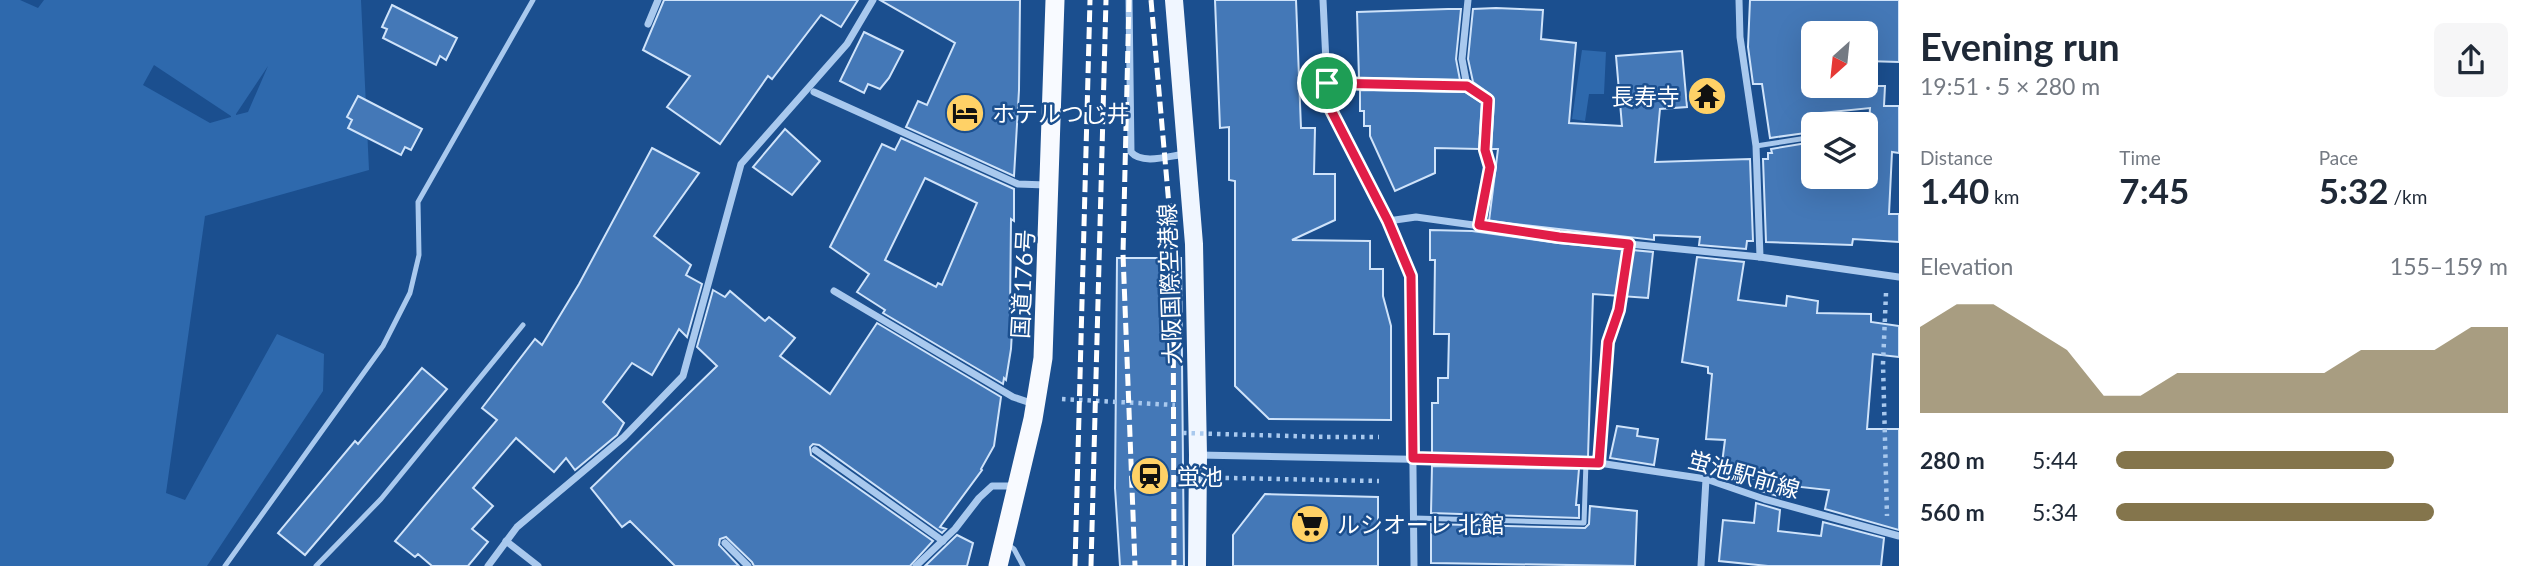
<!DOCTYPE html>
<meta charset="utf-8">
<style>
:root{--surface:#fff;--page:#f6f6f7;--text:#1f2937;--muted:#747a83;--accent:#84754c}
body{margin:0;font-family:Lato,"Noto Sans JP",sans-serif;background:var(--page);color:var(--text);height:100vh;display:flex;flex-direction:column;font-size:26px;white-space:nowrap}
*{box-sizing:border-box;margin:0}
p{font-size:23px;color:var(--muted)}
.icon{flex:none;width:38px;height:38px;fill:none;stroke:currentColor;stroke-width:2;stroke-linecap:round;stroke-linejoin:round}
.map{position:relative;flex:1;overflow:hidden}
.sheet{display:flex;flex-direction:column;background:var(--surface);width:630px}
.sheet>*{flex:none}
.needle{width:46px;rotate:207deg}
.tools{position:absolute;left:1801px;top:21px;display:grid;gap:14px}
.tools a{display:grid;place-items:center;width:77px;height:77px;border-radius:10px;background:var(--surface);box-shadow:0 7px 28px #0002;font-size:35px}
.pin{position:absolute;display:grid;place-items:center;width:60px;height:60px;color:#fff;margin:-30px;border:4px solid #fff;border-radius:50%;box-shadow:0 2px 7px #0007}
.round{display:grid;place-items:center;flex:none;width:74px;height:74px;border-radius:10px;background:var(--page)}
.headline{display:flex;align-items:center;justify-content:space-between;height:119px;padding:0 21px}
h1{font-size:38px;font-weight:700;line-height:52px}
.metrics{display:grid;grid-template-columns:repeat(3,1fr);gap:10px;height:119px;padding:7px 21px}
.metrics div{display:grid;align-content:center}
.metrics b{font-size:35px;font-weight:700}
.metrics small{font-size:19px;font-weight:400}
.metrics p{font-size:19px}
.chart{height:196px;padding:14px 21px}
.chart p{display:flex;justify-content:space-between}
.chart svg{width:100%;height:126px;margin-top:7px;fill:var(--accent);opacity:.7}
ul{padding:0 21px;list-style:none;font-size:23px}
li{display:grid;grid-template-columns:112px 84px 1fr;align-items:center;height:52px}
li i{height:18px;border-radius:9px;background:var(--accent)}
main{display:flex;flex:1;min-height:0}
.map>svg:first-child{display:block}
</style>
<main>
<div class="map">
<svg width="1899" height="566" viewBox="0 0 1899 566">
<rect width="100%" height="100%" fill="#1b4f8f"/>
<!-- green -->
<g fill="#2e69ad" fill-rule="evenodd">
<path d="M0 0H20L38 8 44 0H361L369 170 205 216 166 493 185 500 277 334 324 354 323 391 207 566H0ZM154 65 231 116V117L210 123 143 85ZM268 66 248 112 236 115V114Z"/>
<polygon points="1582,50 1606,52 1604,94 1589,94 1585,121 1572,119"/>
</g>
<!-- building -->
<g fill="#4478b7" stroke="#cfe3fa" stroke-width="2" fill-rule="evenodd">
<polygon points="664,0 858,0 841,27 821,15 772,79 768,76 720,144 667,107 690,76 643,50"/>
<polygon points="880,0 1020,0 1019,90 1014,176 906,127 918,101 927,105 955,43"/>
<polygon points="1215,0 1296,0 1301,128 1315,128 1314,174 1335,174 1335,220 1292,240 1370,241 1370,269 1383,269 1383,296 1391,326 1391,420 1269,419 1235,386 1235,181 1229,180 1229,127 1220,128"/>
<polygon points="1750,0 1899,0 1899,62 1866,61 1867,33 1813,33 1813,86 1885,86 1884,106 1899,106 1899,153 1892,152 1889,214 1899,214 1899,242 1853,239 1852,245 1766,242 1763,159 1768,159 1768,153 1772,153 1771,149 1813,142 1813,177 1866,177 1870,108 1812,114 1813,132 1770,138 1762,84 1753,84 1748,47"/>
<polygon points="392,5 457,38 446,60 440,56 436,65 383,38 387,29 382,27"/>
<polygon points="1496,8 1543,10 1541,39 1576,43 1569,123 1622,126 1616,56 1682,51 1687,107 1660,109 1655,162 1750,159 1753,241 1747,241 1746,249 1699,245 1700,237 1654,235 1654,240 1489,221 1498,149 1491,149 1494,100 1491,95 1473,82 1468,59 1473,9"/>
<polygon points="1448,9 1461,9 1456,59 1460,80 1359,78 1357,12"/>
<polygon points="864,32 903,51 889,78 880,89 868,84 864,93 840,81"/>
<polygon points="1360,90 1465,92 1482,103 1479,149 1435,148 1435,173 1395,191 1370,136 1370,126 1364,126 1364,111 1360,111"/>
<polygon points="358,96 422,129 411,150 405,147 401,155 348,128 352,120 347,117"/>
<polygon points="785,129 820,161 792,195 753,167"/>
<path d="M901 138 1014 189V221L1011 219 1010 311 1013 313 1011 349 1006 380 1004 378 1003 384 883 313 885 310 857 292 869 274 830 247 882 144 895 150ZM925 178 977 203 942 285 938 283 936 287 885 260Z"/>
<polygon points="652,148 699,173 654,236 691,265 686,275 702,284 687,337 679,329 652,375 632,363 603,402 624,423 617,435 575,470 566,458 554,472 516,438 473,488 493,506 472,529 488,542 468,566 432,566 418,554 415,557 395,541 497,420 482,408 535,339 542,345 579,284"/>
<polygon points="1430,230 1472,231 1558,243 1653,252 1648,298 1593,294 1588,457 1432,454 1432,403 1438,403 1438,378 1448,378 1449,334 1434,334 1435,260 1430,260"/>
<polygon points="1697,257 1744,262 1738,300 1786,306 1787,296 1818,301 1817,313 1871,314 1871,322 1899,326 1899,357 1873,354 1867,429 1899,429 1899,530 1825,509 1829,490 1783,485 1781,497 1758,490 1759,479 1748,478 1749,466 1722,463 1725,440 1706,439 1712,374 1708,373 1708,367 1682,362"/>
<polygon points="1117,258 1181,258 1184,566 1120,566 1115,488"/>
<polygon points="713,290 725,297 730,291 765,321 769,317 795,338 780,356 830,394 877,323 1001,397 994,446 981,469 982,470 940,527 946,529 942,533 819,445 813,444 810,447 811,455 933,541 910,566 754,566 752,562 726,537 720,539 719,545 739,566 675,566 630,521 622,527 591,488 717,366 697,347"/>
<polygon points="422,368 447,389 305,555 278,533 355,441 358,444"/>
<polygon points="1617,426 1638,429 1637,436 1658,439 1654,465 1610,458"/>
<polygon points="1432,466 1579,469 1576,505 1579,505 1579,518 1431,513"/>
<polygon points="1265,494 1378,497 1378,566 1233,566 1233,535"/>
<polygon points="1756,503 1780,510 1778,531 1821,536 1823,522 1884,538 1881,566 1768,566 1719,561 1723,520 1754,523"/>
<polygon points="1590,506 1637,511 1635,566 1431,563 1431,524 1585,528 1589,524"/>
<polygon points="957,535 973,543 967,566 925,566"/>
</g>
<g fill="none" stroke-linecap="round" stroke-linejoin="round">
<!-- path -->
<g stroke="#a9c9ee" stroke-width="4.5" stroke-dasharray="3.5 5" stroke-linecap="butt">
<polyline points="1886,293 1883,364 1887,516"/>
<polyline points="1062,399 1175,405"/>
<polyline points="1327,437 1379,437"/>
<polyline points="1600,447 1608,342 1619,310 1627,259"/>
<polyline points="1326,480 1379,481"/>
</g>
<!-- service -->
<g stroke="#a9c9ee" stroke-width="5">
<polyline points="1756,146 1813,137"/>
<polyline points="1415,518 1584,523 1586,462"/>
<polyline points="1007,544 1014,549 1023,566"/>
<polyline points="225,566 383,346 410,293 419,255 418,202 533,0"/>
<polyline points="316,566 381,499 523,325"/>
</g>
<!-- minor -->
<g stroke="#a9c9ee" stroke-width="7">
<path d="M1129 0 1131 152C1142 165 1169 156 1185 154"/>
<polyline points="1323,0 1327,83 1331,110 1388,221 1411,277 1414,566"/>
<polyline points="1739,0 1740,37 1756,146 1760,257"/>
<polyline points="648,24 658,0"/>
<polyline points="1327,83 1467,86 1462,59 1468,0"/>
<polyline points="1467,86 1488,100 1485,150 1490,167 1479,225"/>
<polyline points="814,92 1018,184 1046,185"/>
<polyline points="1388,221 1416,217 1559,237 1760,257 1899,277"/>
<polyline points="834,291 1013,397 1034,404"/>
<polyline points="815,450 943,541"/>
<polyline points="1199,455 1599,463 1706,479 1764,499 1899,536"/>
<polyline points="506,541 538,566"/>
<polyline points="725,543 748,566"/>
<polyline points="488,566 517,527 624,437 683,376 741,164 847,44 873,0"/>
<polyline points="916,566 955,529 979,498 992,486 1017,486"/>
<polyline points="1701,566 1706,479"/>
</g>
<!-- primary -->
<polyline stroke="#f0f6ff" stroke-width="18" points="1174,0 1194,244 1198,455 1197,566"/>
<!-- trunk -->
<polyline stroke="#f8faff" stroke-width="19" points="998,566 1033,419 1043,358 1055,0"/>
<!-- rail -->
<g stroke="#fff" stroke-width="5" stroke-dasharray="12 5" stroke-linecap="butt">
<polyline points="1129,0 1123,254 1135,566"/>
<polyline points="1151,0 1173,251 1174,566"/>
<polyline points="1075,566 1090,0"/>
<polyline points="1091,566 1106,0"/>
</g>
<!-- path-bridge -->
<g stroke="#a9c9ee" stroke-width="4.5" stroke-dasharray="3.5 5" stroke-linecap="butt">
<polyline points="1183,433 1327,437"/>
<polyline points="1183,477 1326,480"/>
</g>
</g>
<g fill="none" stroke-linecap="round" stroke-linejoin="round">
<!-- route casing -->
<g stroke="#fff" stroke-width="14">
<polygon id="route" points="1327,83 1467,86 1488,100 1485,150 1490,167 1479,225 1559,237 1629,244 1619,310 1608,342 1599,463 1413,458 1411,276 1388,221 1331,110"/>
</g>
<!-- route -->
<use href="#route" stroke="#e11d48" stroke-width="9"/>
</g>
<!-- icons -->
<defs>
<g id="temple-disc" transform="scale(2.0125)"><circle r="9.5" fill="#ffd166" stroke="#1b4f8f"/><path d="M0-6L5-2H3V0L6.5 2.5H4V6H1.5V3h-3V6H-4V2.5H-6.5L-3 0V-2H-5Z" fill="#111"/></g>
<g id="hotel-disc" transform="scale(2.0125)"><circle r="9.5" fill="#ffd166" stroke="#1b4f8f"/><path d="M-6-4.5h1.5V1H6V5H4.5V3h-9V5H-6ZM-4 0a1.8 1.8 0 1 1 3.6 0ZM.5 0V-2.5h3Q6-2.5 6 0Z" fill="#111"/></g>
<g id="station-disc" transform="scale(2.0125)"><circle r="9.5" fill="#ffd166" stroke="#1b4f8f"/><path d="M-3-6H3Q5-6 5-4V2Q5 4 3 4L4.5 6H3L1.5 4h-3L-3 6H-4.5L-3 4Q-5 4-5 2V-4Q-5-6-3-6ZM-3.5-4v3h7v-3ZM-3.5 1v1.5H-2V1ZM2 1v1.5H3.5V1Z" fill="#111"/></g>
<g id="supermarket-disc" transform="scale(2.0125)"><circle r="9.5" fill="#ffd166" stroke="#1b4f8f"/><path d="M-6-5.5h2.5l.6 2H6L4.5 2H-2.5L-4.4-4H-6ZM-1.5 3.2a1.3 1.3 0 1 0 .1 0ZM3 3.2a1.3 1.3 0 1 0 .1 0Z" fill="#111"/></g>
</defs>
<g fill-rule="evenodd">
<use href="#temple-disc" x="1707" y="96"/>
<use href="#hotel-disc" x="965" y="113"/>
<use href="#station-disc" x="1150" y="476"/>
<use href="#supermarket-disc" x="1310" y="524"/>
</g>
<g text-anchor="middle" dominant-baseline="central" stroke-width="5" stroke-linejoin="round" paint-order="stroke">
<!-- poi labels -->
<g font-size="23" fill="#fff" stroke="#1b4f8f" text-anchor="start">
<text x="1680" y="96" text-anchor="end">長寿寺</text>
<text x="992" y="113">ホテルつじ井</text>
<text x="1177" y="476">蛍池</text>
<text x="1337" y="524">ルシオーレ 北館</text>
</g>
<!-- street labels -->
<g font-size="23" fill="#fff" stroke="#1b4f8f">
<text transform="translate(1022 284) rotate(-87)">国道176号</text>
<text transform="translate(1169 284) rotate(-92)">大阪国際空港線</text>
<text transform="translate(1744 474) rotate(16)">蛍池駅前線</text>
</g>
</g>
</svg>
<div class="tools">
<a><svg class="needle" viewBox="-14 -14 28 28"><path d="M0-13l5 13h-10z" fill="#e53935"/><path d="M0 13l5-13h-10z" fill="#747a83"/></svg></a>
<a><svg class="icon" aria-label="layers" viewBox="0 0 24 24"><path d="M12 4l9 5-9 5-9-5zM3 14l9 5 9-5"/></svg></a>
</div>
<div class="pin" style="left:1327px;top:83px;background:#1e9e55"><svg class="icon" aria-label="arrive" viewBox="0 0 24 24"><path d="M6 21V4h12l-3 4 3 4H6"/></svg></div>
</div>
<section class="sheet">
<div class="headline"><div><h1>Evening run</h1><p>19:51 · 5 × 280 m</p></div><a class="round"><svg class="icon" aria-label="share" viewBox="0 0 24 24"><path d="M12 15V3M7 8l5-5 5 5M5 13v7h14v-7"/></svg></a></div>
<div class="metrics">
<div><p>Distance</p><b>1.40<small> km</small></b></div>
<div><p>Time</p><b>7:45</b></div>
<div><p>Pace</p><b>5:32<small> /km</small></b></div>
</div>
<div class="chart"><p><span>Elevation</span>155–159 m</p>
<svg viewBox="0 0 160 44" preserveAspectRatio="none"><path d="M0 44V14L10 6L20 6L30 14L40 22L50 38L60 38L70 30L80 30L90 30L100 30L110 30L120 22L130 22L140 22L150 14L160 14V44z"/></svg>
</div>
<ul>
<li><b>280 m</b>5:44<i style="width:71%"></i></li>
<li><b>560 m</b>5:34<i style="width:81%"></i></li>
</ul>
</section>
</main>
